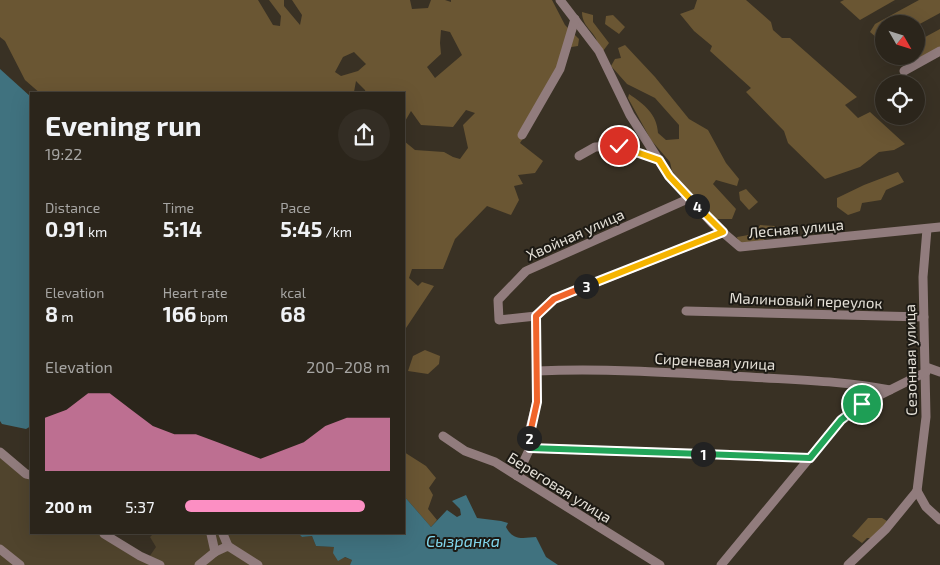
<!DOCTYPE html>
<meta charset="utf-8">
<style>
:root{--surface:#2b251b;--page:#332d24;--text:#f1f3f6;--muted:#a6a5a3;--line:#47423a;--accent:#fc8fc3}
body{margin:0;font-family:"Exo 2",sans-serif;background:var(--page);color:var(--text);height:100vh;display:flex;flex-direction:column;font-size:19px;white-space:nowrap}
*{box-sizing:border-box;margin:0}
p{font-size:16px;color:var(--muted)}
.icon{flex:none;width:28px;height:28px;fill:none;stroke:currentColor;stroke-width:2;stroke-linecap:round;stroke-linejoin:round}
.map{position:relative;flex:1;overflow:hidden}
.panel{position:absolute;left:30px;top:92px;width:375px;height:442px;display:flex;flex-direction:column;background:var(--surface);border-radius:0px;box-shadow:0 5px 20px #0002,0 0 0 1px var(--line)}
.panel>*{flex:none}
.needle{width:32px;rotate:129deg}
.controls{position:absolute;left:875px;top:15px;display:grid;gap:10px}
.controls a{display:grid;place-items:center;width:50px;height:50px;border-radius:50%;background:var(--surface);box-shadow:0 5px 20px #0002,0 0 0 1px var(--line);font-size:25px}
.pin{position:absolute;display:grid;place-items:center;width:42px;height:42px;color:#fff;margin:-21px;border:2px solid #fff;border-radius:50%;box-shadow:0 1px 5px #0007}
.km{position:absolute;width:25px;height:25px;margin:-12px;border-radius:50%;background:#222;color:#fff;font-size:14px;line-height:25px;text-align:center}
.round{display:grid;place-items:center;flex:none;width:52px;height:52px;border-radius:26px;background:var(--page)}
.summary{display:flex;align-items:center;justify-content:space-between;height:85px;padding:0 15px}
h1{font-size:28px;font-weight:700;line-height:38px}
.stats{display:grid;grid-template-columns:repeat(3,1fr);gap:8px;height:85px;padding:5px 15px}
.stats div{display:grid;align-content:center}
.stats b{font-size:21px;font-weight:700}
.stats small{font-size:14px;font-weight:400}
.stats p{font-size:14px}
.chart{height:140px;padding:10px 15px}
.chart p{display:flex;justify-content:space-between}
.chart svg{width:100%;height:90px;margin-top:5px;fill:var(--accent);opacity:.7}
ul{padding:0 15px;list-style:none;font-size:16px}
li{display:grid;grid-template-columns:80px 60px 1fr;align-items:center;height:38px}
li i{height:12px;border-radius:6px;background:var(--accent)}
.map>svg:first-child{display:block}
</style>
<div class="map">
<svg width="940" height="565" viewBox="0 0 940 565">
<rect width="100%" height="100%" fill="#393124"/>
<!-- green -->
<polygon fill="#50442d" points="0,452 31,475 31,534 104,534 147,560 156,547 150,537 153,534 299,534 302,537 312,536 316,546 334,547 344,557 352,560 350,565 0,565"/>
<!-- forest -->
<g fill="#6a5633" fill-rule="evenodd">
<path d="M0 0H258L273 25 280 26 281 16 269 0H264H284V6L300 25 302 15 292 0H410L412 9 428 8 431 0H445L451 2V0H552L565 25 579 39 578 46 565 48 530 128 520 143 543 161 535 173 518 175 523 184 514 186 519 200 511 215 487 206 455 239 443 269H412L409 278 418 286 422 282 434 286 404 331V141L415 150 444 152 453 157 460 159 468 148 463 125 475 113 466 110 453 127 421 125 411 111 404 123V94H366L365 90 356 81 354 92 355 94H41L25 80 5 41 0 37ZM441 30 450 32 462 55 435 78 427 67 441 54 440 43ZM354 52 366 64 358 71 341 76 335 72 343 57Z"/>
<polygon points="697,0 746,0 771,22 773,30 782,38 790,38 857,97 845,105 858,118 870,112 905,144 894,150 879,152 860,167 825,179 788,143 784,131 746,92 751,88 710,51 712,46 694,31 680,14 694,9"/>
<polygon points="844,0 895,0 860,20 840,2"/>
<polygon points="919,0 940,0 940,13 916,26 916,24 884,24 884,44 870,32 875,24"/>
<path d="M582 12 593 15V22L609 43 603 51 598 47C598 32 582 29 582 12Z"/>
<polygon points="613,15 625,27 619,34 605,24 606,16"/>
<polygon points="940,29 940,54 909,67 903,56 916,56 916,42"/>
<path d="M625 45 655 77 689 119 708 130 726 163 739 179 737 186 716 180 713 184 736 209 732 219H711L672 171 670 162 651 140 628 98 629 94C644 104 657 114 658 133L666 140 679 139V125L655 98 627 84 611 66 615 59 621 58 618 48Z"/>
<polygon points="898,172 904,182 886,190 881,200 862,203 860,211 848,215 837,207 837,198 864,185"/>
<polygon points="746,189 758,202 749,210 740,200 739,192"/>
<polygon points="760,225 775,226 776,231 766,233 764,241 739,244 737,237 754,234"/>
<polygon points="425,350 440,356 439,364 428,374 408,371 413,356"/>
<polygon points="404,452 426,466 436,478 429,488 433,495 428,509 437,520 431,527 404,496"/>
<polygon points="868,518 882,518 887,521 874,538 867,538 862,543 852,536"/>
</g>
<!-- water -->
<g fill="#40727f">
<polygon points="0,69 31,97 31,426 26,429 2,424 0,421"/>
<path d="M466 495 477 518 501 521 508 523 506 527C513 541 523 538 536 537L546 557 558 565H350L352 560 345 557 338 561 333 553 334 547 316 546 312 536 302 537 299 534H404V496L431 527 447 510 457 517 461 515 460 509 452 501Z"/>
</g>
<g fill="none" stroke-linecap="round" stroke-linejoin="round">
<!-- minor -->
<g stroke="#917c7d" stroke-width="9">
<polyline points="560,0 599,51 630,115 669,176 712,223 740,247 940,227"/>
<polyline points="904,71 940,51"/>
<polyline points="522,135 560,69 575,19"/>
<polyline points="579,156 595,147 619,146 659,160"/>
<polyline points="690,198 526,271 498,300 499,320 536,316 554,299 723,232"/>
<polyline points="686,311 924,317"/>
<polyline points="926,367 940,372"/>
<path d="M537 371C608 368 679 373 750 377 797 380 844 381 890 390"/>
<polyline points="443,436 465,451 495,462 660,565"/>
<polyline points="530,448 810,458"/>
<polyline points="0,452 26,474 31,475"/>
<polyline points="517,476 530,448 528,436 537,402 536,316"/>
<polyline points="917,491 926,417 923,277 927,229"/>
<polyline points="917,491 926,507 940,520"/>
<polyline points="104,534 140,556 160,565"/>
<polyline points="211,534 215,552"/>
<polyline points="223,534 228,546"/>
<polyline points="0,549 20,565"/>
<polyline points="199,565 215,552 228,546 258,565"/>
<polyline points="721,565 841,420 862,404 926,372"/>
<polyline points="848,565 886,529 917,491"/>
</g>
</g>
<g fill="none" stroke-linecap="round" stroke-linejoin="round">
<!-- split-1 casing -->
<g stroke="#fff" stroke-width="10">
<polyline id="split-1" points="703,454 810,458 841,420 862,404"/>
</g>
<!-- split-2 casing -->
<g stroke="#fff" stroke-width="10">
<polyline id="split-2" points="529,438 530,448 703,454"/>
</g>
<!-- split-3 casing -->
<g stroke="#fff" stroke-width="10">
<polyline id="split-3" points="529,438 537,402 536,316 554,299 586,286"/>
</g>
<!-- split-4 casing -->
<g stroke="#fff" stroke-width="10">
<polyline id="split-4" points="586,286 723,232 697,206"/>
</g>
<!-- split-5 casing -->
<g stroke="#fff" stroke-width="10">
<polyline id="split-5" points="619,146 659,160 669,176 697,206"/>
</g>
<!-- split-1 -->
<use href="#split-1" stroke="#22a559" stroke-width="6"/>
<!-- split-2 -->
<use href="#split-2" stroke="#22a559" stroke-width="6"/>
<!-- split-3 -->
<use href="#split-3" stroke="#f0652b" stroke-width="6"/>
<!-- split-4 -->
<use href="#split-4" stroke="#f5b400" stroke-width="6"/>
<!-- split-5 -->
<use href="#split-5" stroke="#f5b400" stroke-width="6"/>
</g>
<g text-anchor="middle" dominant-baseline="central" stroke-width="4" stroke-linejoin="round" paint-order="stroke">
<!-- street labels -->
<g font-size="15" fill="#e5e1d8" stroke="#1d1a14">
<text transform="translate(796 228) rotate(-5)">Лесная улица</text>
<text transform="translate(575 234) rotate(-24)">Хвойная улица</text>
<text transform="translate(806 300) rotate(2)">Малиновый переулок</text>
<text transform="translate(910 360) rotate(-91)">Сезонная улица</text>
<text transform="translate(715 361) rotate(3)">Сиреневая улица</text>
<text transform="translate(560 487) rotate(32)">Береговая улица</text>
</g>
<!-- water labels -->
<g font-size="16" font-style="italic" fill="#80d5eb" stroke="#1d1a14">
<text x="463" y="540">Сызранка</text>
</g>
</g>
</svg>
<div class="controls">
<a><svg class="needle" viewBox="-14 -14 28 28"><path d="M0-13l5 13h-10z" fill="#e53935"/><path d="M0 13l5-13h-10z" fill="#a6a5a3"/></svg></a>
<a><svg class="icon" aria-label="locate" viewBox="0 0 24 24"><circle cx="12" cy="12" r="6"/><path d="M12 2v4M12 18v4M2 12h4M18 12h4"/></svg></a>
</div>
<div class="pin" style="left:862px;top:404px;background:#1e9e55"><svg class="icon" aria-label="arrive" viewBox="0 0 24 24"><path d="M6 21V4h12l-3 4 3 4H6"/></svg></div>
<div class="pin" style="left:619px;top:146px;background:#d93025"><svg class="icon" aria-label="check" viewBox="0 0 24 24"><path d="M5 12l5 5 9-10"/></svg></div>
<b class="km" style="left:703px;top:454px">1</b>
<b class="km" style="left:529px;top:438px">2</b>
<b class="km" style="left:586px;top:286px">3</b>
<b class="km" style="left:697px;top:206px">4</b>
<section class="panel">
<div class="summary"><div><h1>Evening run</h1><p>19:22</p></div><a class="round"><svg class="icon" aria-label="share" viewBox="0 0 24 24"><path d="M12 15V3M7 8l5-5 5 5M5 13v7h14v-7"/></svg></a></div>
<div class="stats">
<div><p>Distance</p><b>0.91<small> km</small></b></div>
<div><p>Time</p><b>5:14</b></div>
<div><p>Pace</p><b>5:45<small> /km</small></b></div>
</div>
<div class="stats">
<div><p>Elevation</p><b>8<small> m</small></b></div>
<div><p>Heart rate</p><b>166<small> bpm</small></b></div>
<div><p>kcal</p><b>68</b></div>
</div>
<div class="chart"><p><span>Elevation</span>200–208 m</p>
<svg viewBox="0 0 160 44" preserveAspectRatio="none"><path d="M0 44V18L10 14L20 6L30 6L40 14L50 22L60 26L70 26L80 30L90 34L100 38L110 34L120 30L130 22L140 18L150 18L160 18V44z"/></svg>
</div>
<ul>
<li><b>200 m</b>5:37<i style="width:88%"></i></li>
</ul>
</section>
</div>
